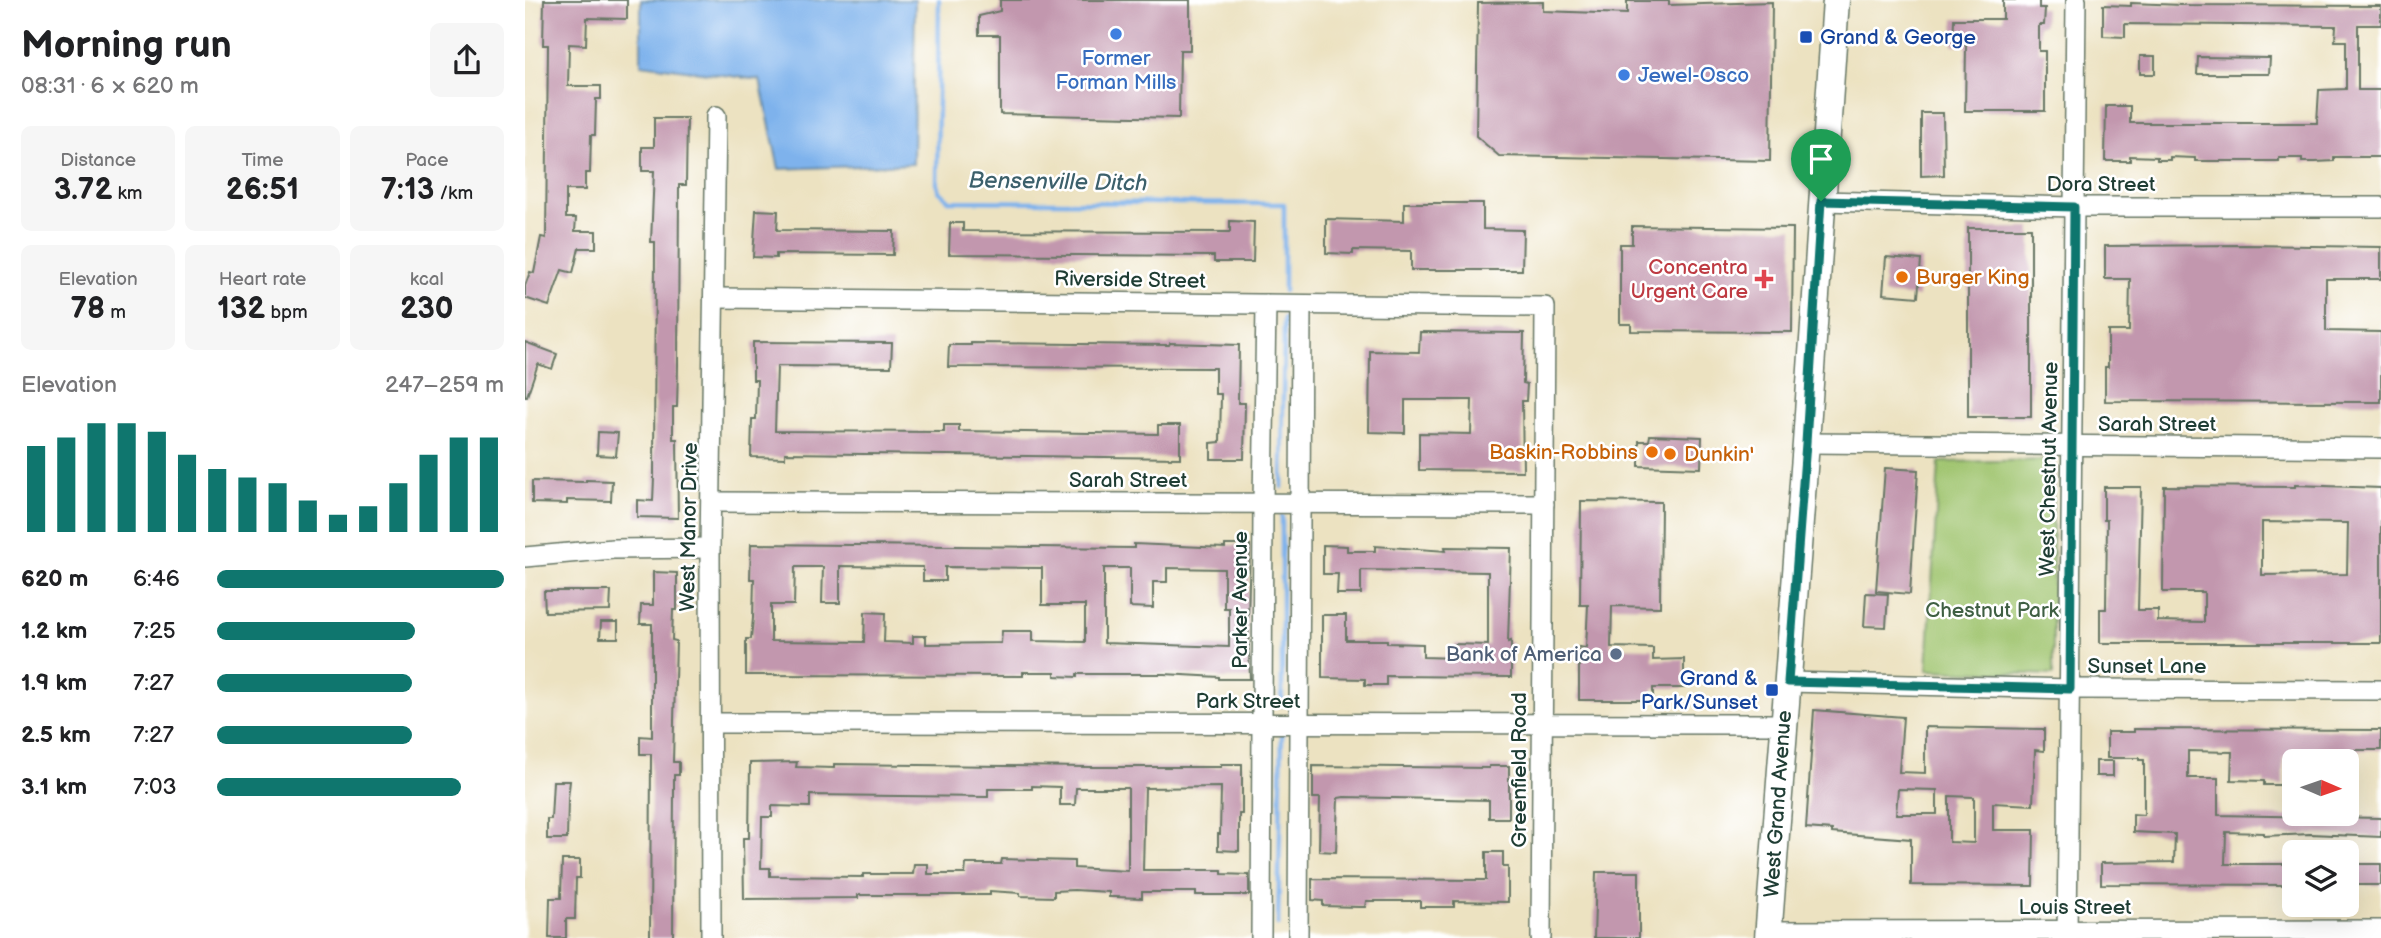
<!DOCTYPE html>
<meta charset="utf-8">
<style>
:root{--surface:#fff;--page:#f6f6f6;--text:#202124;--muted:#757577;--accent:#0f766e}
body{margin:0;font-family:"Balsamiq Sans",sans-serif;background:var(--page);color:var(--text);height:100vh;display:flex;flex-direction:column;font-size:26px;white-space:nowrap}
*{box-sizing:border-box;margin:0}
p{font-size:23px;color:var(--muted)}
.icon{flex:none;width:38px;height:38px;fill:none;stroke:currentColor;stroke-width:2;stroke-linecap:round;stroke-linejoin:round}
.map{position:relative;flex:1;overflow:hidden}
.side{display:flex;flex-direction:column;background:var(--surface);width:525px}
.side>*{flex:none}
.needle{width:46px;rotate:92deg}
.controls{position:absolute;left:1757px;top:749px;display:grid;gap:14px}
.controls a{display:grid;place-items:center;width:77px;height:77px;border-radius:10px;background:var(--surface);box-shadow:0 7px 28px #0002;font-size:35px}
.pin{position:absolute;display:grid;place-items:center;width:60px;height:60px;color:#fff;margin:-72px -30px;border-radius:50% 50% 50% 0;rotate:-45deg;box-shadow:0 0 7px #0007}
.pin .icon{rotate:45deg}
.round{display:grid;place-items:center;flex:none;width:74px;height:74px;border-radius:10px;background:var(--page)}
.overview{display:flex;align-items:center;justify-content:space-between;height:119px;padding:0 21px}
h1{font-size:38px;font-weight:700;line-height:52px}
.figures{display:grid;grid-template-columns:repeat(3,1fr);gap:10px;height:119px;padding:7px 21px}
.figures div{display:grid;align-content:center;border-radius:10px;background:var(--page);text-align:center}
.figures b{font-size:30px;font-weight:700}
.figures small{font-size:19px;font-weight:400}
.figures p{font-size:19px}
.chart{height:196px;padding:14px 21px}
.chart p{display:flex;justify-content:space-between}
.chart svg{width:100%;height:126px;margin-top:7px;stroke:var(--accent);stroke-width:6}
ul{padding:0 21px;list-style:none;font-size:23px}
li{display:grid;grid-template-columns:112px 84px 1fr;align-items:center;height:52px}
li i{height:18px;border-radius:9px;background:var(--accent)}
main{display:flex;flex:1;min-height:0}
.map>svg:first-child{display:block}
</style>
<main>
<section class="side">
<div class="overview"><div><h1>Morning run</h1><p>08:31 · 6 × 620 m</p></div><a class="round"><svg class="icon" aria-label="share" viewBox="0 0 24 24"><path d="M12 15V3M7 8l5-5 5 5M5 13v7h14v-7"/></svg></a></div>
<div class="figures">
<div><p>Distance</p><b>3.72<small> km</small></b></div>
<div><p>Time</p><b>26:51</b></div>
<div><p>Pace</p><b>7:13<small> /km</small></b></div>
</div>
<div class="figures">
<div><p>Elevation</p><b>78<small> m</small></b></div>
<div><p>Heart rate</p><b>132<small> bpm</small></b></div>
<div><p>kcal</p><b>230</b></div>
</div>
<div class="chart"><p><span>Elevation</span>247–259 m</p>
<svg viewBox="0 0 160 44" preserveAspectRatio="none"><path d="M5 44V14M15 44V11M25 44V6M35 44V6M45 44V9M55 44V17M65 44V22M75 44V25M85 44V27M95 44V33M105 44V38M115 44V35M125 44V27M135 44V17M145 44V11M155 44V11"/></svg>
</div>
<ul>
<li><b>620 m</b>6:46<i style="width:100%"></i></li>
<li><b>1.2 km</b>7:25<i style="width:69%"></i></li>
<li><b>1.9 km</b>7:27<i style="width:68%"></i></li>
<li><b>2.5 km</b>7:27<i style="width:68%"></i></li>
<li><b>3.1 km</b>7:03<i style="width:85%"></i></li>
</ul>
</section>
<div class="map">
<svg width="1856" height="938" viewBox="0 0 1856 938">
<rect width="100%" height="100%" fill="#fff"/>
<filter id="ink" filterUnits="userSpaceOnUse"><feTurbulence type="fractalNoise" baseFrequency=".0143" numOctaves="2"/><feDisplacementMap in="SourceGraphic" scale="14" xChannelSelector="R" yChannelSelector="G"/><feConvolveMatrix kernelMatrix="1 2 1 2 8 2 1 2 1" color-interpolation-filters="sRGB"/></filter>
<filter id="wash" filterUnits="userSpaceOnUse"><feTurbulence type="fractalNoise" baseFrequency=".00686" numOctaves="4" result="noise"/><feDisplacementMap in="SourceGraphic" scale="28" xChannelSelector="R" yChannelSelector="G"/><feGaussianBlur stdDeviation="1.57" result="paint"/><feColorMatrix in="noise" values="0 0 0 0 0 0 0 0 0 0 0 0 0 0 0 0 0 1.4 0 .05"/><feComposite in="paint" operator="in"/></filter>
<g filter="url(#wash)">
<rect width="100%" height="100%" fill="#ece2c1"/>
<!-- green -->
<polygon fill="#a0c56f" stroke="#608152" stroke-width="2" points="1528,460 1528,675 1402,670 1414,462"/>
<!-- water -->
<polygon fill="#7eb2ec" stroke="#4e7890" stroke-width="2" points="116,0 390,0 388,164 254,169 235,80 116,64"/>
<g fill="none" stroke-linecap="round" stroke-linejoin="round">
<!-- stream -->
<g stroke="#7eb2ec" stroke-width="4.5">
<polyline points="414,0 412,185 414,191 425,201 759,204 759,291"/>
<polyline points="757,487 759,318"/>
<polyline points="757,705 757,517"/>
<polyline points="753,925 757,734"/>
</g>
</g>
<g id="blocks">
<!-- building -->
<g fill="#c297ae" fill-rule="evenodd">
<polygon points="19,0 102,0 102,19 62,18 61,45 44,44 43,86 76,86 76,99 71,99 70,135 66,135 65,173 60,173 60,190 41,190 41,218 51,218 50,231 71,231 71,248 54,248 48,273 37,270 24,306 0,298 0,286 5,272 9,273 16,237 21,238 23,45 18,45"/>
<polygon points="475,0 665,0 665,50 655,50 654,118 475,114 475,35 454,35 454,16 475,11"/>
<polygon points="1478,0 1514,0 1514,8 1520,8 1519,25 1514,25 1514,51 1520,51 1520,111 1440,111 1441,45 1428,45 1429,19 1478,19"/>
<polygon points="1102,1 1144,1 1144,5 1247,2 1245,161 974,156 951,136 953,3 1018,2 1018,11 1102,14"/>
<polygon points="1606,3 1657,5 1856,6 1856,25 1833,25 1833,90 1856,90 1856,157 1809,157 1809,161 1790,162 1777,162 1777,158 1754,158 1754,161 1670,161 1670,158 1645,157 1645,160 1632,160 1632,157 1605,156 1605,161 1580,161 1581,106 1605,106 1605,123 1792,123 1794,90 1821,89 1821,41 1810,41 1811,26 1600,24 1600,37 1578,36 1578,5 1606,6"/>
<rect x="1615" y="56" width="15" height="18"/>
<polygon points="1673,57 1745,58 1744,74 1672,74"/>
<polygon points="1396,113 1418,113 1419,175 1396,176"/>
<polygon points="129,118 162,118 161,185 154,185 153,365 152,407 148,407 148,439 152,439 153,518 112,517 112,500 128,501 129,478 130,242 126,242 129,171 117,171 117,147 129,147"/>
<polygon points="879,203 958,203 958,229 998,230 997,270 886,270 886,251 828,250 828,254 801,253 801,219 879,221"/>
<polygon points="231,210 253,211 252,230 369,231 368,255 251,254 251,258 228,257"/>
<polygon points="705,221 729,222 728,262 689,262 689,256 424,254 425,223 438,223 438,231 705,232"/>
<polygon points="1107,226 1268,228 1267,332 1106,331 1106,324 1095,324 1095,244 1107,244"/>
<rect x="1443" y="228" width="63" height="189"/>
<polygon points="1720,245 1856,247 1856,279 1801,279 1801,331 1856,332 1856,402 1580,401 1580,367 1583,367 1583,331 1604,331 1605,279 1580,279 1580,246"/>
<polygon points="1361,257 1396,260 1393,297 1358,294"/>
<polygon points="895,332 999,333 998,383 1002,384 1001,401 997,401 998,471 894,470 894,433 946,434 947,400 880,400 880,433 844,432 845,351 894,352"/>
<polygon points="0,342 32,354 27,369 13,364 2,396 0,396"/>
<polygon points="228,342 367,343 366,367 252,366 250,431 419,432 419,425 434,425 434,431 633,434 633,425 655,425 655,458 260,453 260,458 226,457 227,419 231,419 232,380 228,380"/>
<polygon points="446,343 644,345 645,343 714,345 713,403 720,403 719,459 686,459 686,443 695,442 696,394 690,394 690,368 423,367 424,345 446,345"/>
<polygon points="73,432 93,433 91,456 72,455"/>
<polygon points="1125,435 1177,437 1176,468 1114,466 1114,441 1124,441"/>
<polygon points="1360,468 1393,470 1385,594 1351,591"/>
<polygon points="61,480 87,481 86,501 42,500 42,504 7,503 7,481 61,482"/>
<path d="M1770 485 1856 488V643H1575V609H1581L1582 520H1579V487H1616L1613 610H1633V621L1679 622V592H1638L1639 486 1770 487ZM1737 522 1823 523 1822 574 1737 575Z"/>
<polygon points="1056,501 1136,502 1135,607 1087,606 1086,647 1128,648 1128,660 1159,659 1159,688 1128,688 1128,700 1054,700 1054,647 1061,648 1063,605 1055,605"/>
<path d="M226 544 609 548V544L700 548V545H725L723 620 725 679H694V677L639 674H552V677L530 676V672H498V676L221 675V639H226L228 618 229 579H225ZM315 566 398 567V581H420V567L517 568V605H560V642L508 641V631H477L476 643 401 644V636H388V643L359 642 360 613 340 612 339 642 246 641V605H269L270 567H298L297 603H315ZM579 568H605V607L628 608V582H642V568L699 569V608H704V647L579 643Z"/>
<polygon points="798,545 822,546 822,551 850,551 850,546 921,551 920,547 986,548 983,642 986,641 986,677 861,676 861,685 840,685 840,679 797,678 797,615 821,615 821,640 862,640 862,643 898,644 898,657 930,658 930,644 963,645 963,572 836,570 836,594 812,594 813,574 798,574"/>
<polygon points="128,572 152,573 152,610 148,610 147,640 151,641 148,762 154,762 154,775 149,775 149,788 148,938 125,938 126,754 115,754 115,736 127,737 127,624 115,624 116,605 128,605"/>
<polygon points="19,591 86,591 85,611 20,612"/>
<polygon points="1341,593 1363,594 1361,627 1339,626"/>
<polygon points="76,622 93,622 93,638 75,638"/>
<path d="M1289 710 1378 717 1374 772 1400 773V727L1519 729V751L1510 750 1508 805 1468 803V830H1509L1508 886 1386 885V839L1307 833V830L1281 828ZM1373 789 1412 790V814H1371ZM1424 796 1449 797V843L1424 842Z"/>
<polygon points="1609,729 1856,730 1856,750 1801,750 1801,759 1758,758 1758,785 1739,785 1739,781 1706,780 1707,752 1663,751 1663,778 1693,778 1693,815 1856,818 1856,837 1785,834 1739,836 1739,833 1701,832 1700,864 1766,864 1766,885 1576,884 1576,863 1649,862 1650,834 1608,832 1608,814 1619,815 1619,760 1614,760 1614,758 1582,758 1582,732 1609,732"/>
<rect x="1571" y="761" width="17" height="15"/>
<path d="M272 762 271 767 309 768V764L564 767H696V764H717V814H714V851L693 850V834H695L696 787 620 788 618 870H697V874L724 875V895H671V892H617V898L590 897H584V892L549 890 529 891V897L495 896V893L465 891V895H333V898L219 899 218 838H224L225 763ZM507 786 535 787V805H550L551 788H603V871L549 868V861L477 859 476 864H441L440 874H403V864H389L388 874H338V877L245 876V868H236L237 817H247V806L285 807V795L463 797V789H507Z"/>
<polygon points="788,766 964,768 964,766 984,766 984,818 964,818 964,800 819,797 813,798 811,852 794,851 795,798 788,798"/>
<polygon points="28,781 45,781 43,798 42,839 22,839 22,819 26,819"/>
<polygon points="961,852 978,852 978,867 983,867 983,902 929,901 929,907 895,907 895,901 841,901 840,907 834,907 798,906 798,901 787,900 787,879 961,880"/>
<polygon points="37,860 55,860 55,878 51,878 50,919 41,919 41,938 24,938 25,898 36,898"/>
<rect x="1822" y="864" width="34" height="21"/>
<polygon points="1071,872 1114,872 1114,938 1069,938"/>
</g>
</g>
</g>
<g filter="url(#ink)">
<use href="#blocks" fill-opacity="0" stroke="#677765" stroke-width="2"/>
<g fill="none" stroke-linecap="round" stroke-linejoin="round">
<!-- minor casing -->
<g stroke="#677765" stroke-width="22">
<g id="minor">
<polyline points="1296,201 1549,207 1856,207"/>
<polyline points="190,298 1020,307 1016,938"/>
<polyline points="1281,443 1856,448"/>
<polyline points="187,502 1019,504"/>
<polyline points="0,557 88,549 185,548"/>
<polyline points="1263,682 1545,689 1856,690"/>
<polyline points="187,723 1259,724"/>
<polyline points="1244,931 1856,930"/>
<polyline points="186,938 185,548 191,116"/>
<polyline points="736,938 738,503 741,304"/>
<polyline points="773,938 776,305"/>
<polyline points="1542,938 1551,0"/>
</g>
</g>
<!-- major casing -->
<g stroke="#677765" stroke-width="29">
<polyline id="major" points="1243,938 1281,443 1311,0"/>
</g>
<!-- minor -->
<use href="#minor" stroke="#fff" stroke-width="19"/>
<!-- major -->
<use href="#major" stroke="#fff" stroke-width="26"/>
</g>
</g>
<g fill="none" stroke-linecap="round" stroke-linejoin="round" filter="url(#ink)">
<!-- route casing -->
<g stroke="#fff" stroke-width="14">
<polygon id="route" points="1296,201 1549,207 1545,689 1263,682 1281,443"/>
</g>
<!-- route -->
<use href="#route" stroke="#0f766e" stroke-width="9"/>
</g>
<!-- markers -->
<g fill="#3f7fe0" stroke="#fff" stroke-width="2.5">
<circle cx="591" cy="34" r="7"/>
<circle cx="1099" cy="75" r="7"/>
</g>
<g fill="#1a4fb4" stroke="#fff" stroke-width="2.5">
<rect x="1274" y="30" width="14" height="14" rx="3.5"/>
<rect x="1240" y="683" width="14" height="14" rx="3.5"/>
</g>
<g fill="#e8710a" stroke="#fff" stroke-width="2.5">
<circle cx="1377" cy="277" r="7"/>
<circle cx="1127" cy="452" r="7"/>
<circle cx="1145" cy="454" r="7"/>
</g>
<path fill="#e0444e" stroke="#fff" stroke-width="2.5" d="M1235.5 268.5h7v7h7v7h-7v7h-7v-7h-7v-7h7z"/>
<circle fill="#5c6f8a" stroke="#fff" stroke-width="2.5" cx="1091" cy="654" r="7"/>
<g text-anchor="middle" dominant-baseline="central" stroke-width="5" stroke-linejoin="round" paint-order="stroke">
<!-- transit labels -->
<g font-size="21" fill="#164399" stroke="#fff" text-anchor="start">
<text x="1295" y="37">Grand &amp; George</text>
<text x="1233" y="678" text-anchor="end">Grand &amp;<tspan x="1233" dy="24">Park/Sunset</tspan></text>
</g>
<!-- shop labels -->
<g font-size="21" fill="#366cbe" stroke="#fff">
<text x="591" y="58">Former<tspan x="591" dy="24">Forman Mills</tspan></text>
<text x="1113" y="75" text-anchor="start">Jewel-Osco</text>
</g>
<!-- street labels -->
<g font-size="21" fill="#1f3d34" stroke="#fff">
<text x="1576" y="184">Dora Street</text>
<text transform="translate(605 280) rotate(1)">Riverside Street</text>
<text x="1632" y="424">Sarah Street</text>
<text transform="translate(1524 469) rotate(-89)">West Chestnut Avenue</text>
<text x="603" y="480">Sarah Street</text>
<text transform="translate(164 527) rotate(-89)">West Manor Drive</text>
<text transform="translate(715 600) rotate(-90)">Parker Avenue</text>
<text x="1622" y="666">Sunset Lane</text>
<text x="723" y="701">Park Street</text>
<text transform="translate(994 770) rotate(-90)">Greenfield Road</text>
<text transform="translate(1253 804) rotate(-86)">West Grand Avenue</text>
<text x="1550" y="907">Louis Street</text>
</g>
<!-- health labels -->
<g font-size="21" fill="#be3a42" stroke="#fff" text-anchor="end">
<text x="1223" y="267">Concentra<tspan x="1223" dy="24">Urgent Care</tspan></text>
</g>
<!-- food labels -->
<g font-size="21" fill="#c56008" stroke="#fff" text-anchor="start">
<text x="1391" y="277">Burger King</text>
<text x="1113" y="452" text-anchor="end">Baskin-Robbins</text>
<text x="1159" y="454">Dunkin'</text>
</g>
<!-- park labels -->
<g font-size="21" fill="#3f5f43" stroke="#fff">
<text x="1467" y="610">Chestnut Park</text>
</g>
<!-- service labels -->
<g font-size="21" fill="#4e5e75" stroke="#fff" text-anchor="end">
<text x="1077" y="654">Bank of America</text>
</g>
<!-- water labels -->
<g font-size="23" font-style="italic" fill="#3c606b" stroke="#fff">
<text transform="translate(533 182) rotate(1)">Bensenville Ditch</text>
</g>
</g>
</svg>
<div class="controls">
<a><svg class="needle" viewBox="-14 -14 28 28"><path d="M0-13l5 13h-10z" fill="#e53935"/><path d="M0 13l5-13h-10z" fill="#757577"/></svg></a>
<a><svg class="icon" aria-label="layers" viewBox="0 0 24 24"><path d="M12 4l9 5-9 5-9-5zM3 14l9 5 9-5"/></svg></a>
</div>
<div class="pin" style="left:1296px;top:201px;background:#1e9e55"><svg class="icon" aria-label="arrive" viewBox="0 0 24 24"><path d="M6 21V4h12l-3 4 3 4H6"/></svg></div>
</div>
</main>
